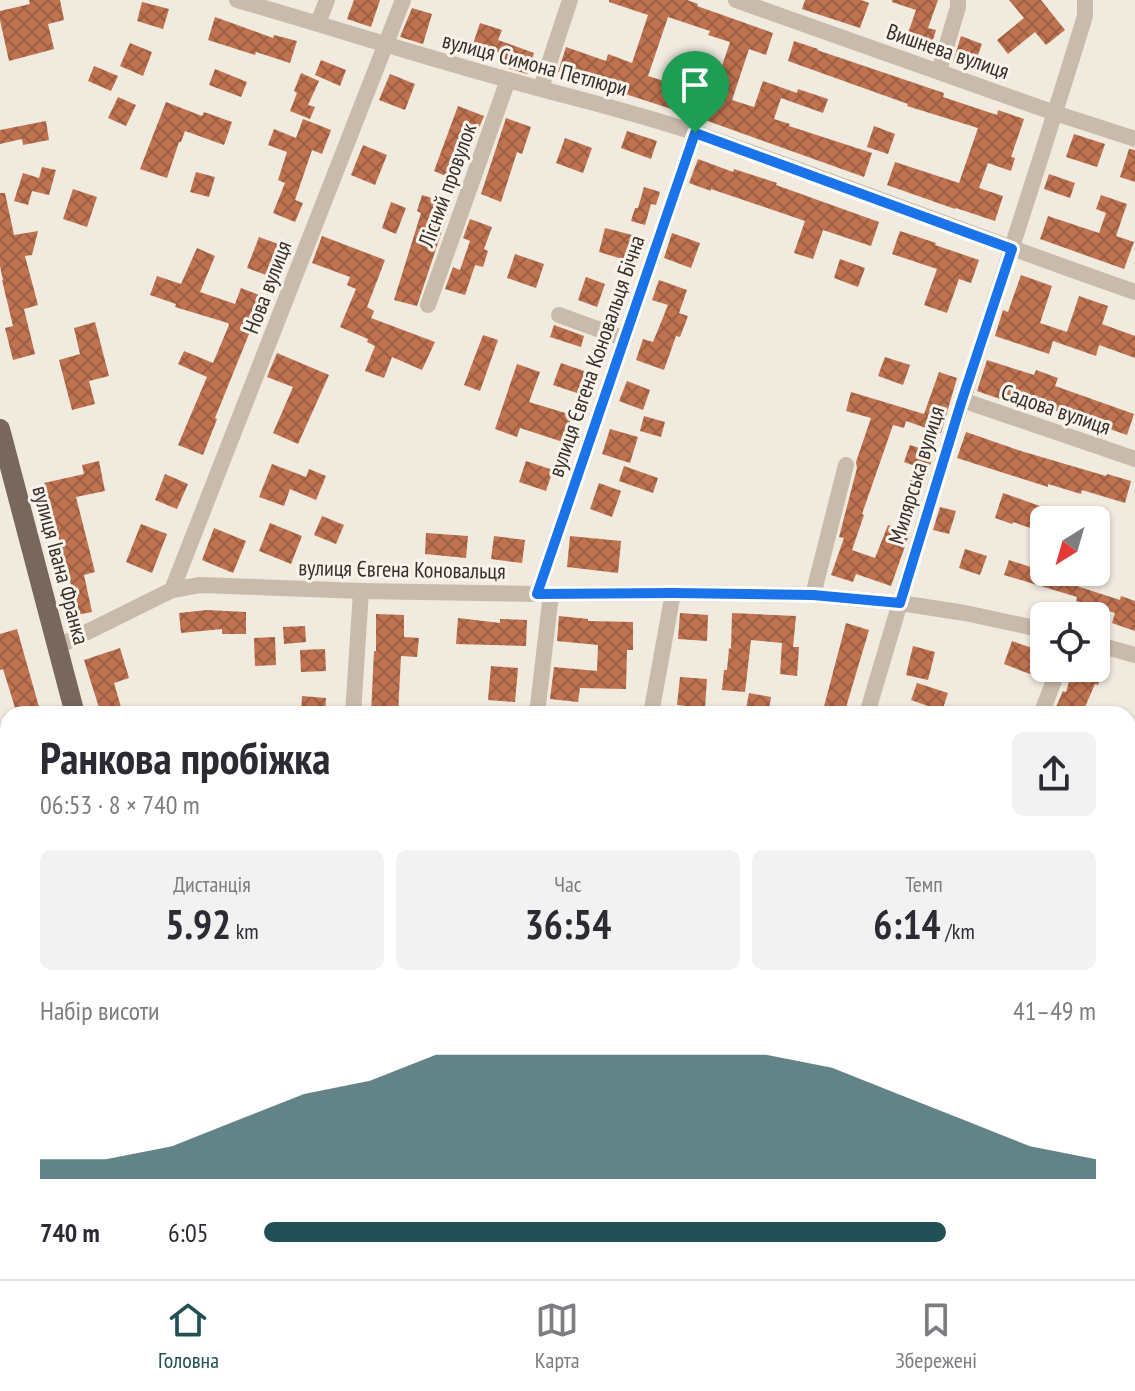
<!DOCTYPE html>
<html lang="uk">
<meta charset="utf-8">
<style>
:root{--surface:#fff;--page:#f2f2f3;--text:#2b2b33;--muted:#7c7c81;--line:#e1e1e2;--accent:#214f56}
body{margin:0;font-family:"PT Sans Narrow",sans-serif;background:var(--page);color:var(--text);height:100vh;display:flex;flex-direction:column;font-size:30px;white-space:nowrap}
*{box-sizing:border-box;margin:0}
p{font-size:26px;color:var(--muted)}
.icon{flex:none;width:44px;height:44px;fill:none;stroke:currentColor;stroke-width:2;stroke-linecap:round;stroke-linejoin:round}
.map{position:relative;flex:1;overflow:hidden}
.sheet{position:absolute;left:0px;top:706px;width:1136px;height:574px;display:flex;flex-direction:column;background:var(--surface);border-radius:24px 24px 0 0;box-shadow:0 2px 6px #0004}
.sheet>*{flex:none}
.needle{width:52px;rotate:217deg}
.tools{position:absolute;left:1030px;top:506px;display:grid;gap:16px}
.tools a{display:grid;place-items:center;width:80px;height:80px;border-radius:12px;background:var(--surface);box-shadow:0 2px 6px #0004;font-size:40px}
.pin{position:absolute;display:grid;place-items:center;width:68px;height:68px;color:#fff;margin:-82px -34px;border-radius:50% 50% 50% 0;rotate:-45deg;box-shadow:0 0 8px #0007}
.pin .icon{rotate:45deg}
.round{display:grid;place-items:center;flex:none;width:84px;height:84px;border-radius:12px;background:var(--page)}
.summary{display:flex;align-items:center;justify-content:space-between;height:136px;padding:0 40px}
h1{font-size:44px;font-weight:700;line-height:60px}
.stats{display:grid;grid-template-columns:repeat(3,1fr);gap:12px;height:136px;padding:8px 40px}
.stats div{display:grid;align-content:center;border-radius:12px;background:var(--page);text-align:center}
.stats b{font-size:40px;font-weight:700}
.stats small{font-size:22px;font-weight:400}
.stats p{font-size:22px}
.chart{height:224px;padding:16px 40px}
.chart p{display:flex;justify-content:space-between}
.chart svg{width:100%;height:144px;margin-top:8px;fill:var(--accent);opacity:.7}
ul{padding:0 40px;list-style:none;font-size:26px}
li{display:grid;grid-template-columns:128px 96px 1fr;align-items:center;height:60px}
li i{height:20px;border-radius:10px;background:var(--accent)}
.dock{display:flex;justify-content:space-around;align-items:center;height:112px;border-top:2px solid var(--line);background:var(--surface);font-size:22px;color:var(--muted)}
.dock a{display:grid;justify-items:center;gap:4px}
.dock .selected{color:var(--accent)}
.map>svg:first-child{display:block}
</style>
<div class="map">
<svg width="1135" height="1279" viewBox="0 0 1135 1279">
<defs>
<pattern id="building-cross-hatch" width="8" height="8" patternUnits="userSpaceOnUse" patternTransform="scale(2)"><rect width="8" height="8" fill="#bf724f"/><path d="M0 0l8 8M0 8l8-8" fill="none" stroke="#9c5e42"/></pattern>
</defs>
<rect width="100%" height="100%" fill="#f1eadf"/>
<!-- building -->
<g fill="url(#building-cross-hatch)" fill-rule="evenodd">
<polygon points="29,0 60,0 64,20 48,24 54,49 9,61 0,20 0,11 30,4"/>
<polygon points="354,0 380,0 371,27 347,19"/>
<path d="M609 0H687L698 4 697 6 773 33 766 55 749 49 732 100 754 107 763 81 797 93 798 89 828 99 823 113 781 98 774 119 790 124 789 126 872 153 864 177 705 120 558 72 566 47 606 61 608 54 632 63 648 15 609 2ZM668 17 710 31 708 35 730 42 712 96 648 76Z"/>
<polygon points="805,0 861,0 869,3 860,28 802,9"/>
<polygon points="892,0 938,0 928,28 936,30 929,53 904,45 916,10 892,2"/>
<polygon points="1009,0 1041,0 1065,30 1046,45 1035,32 1008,54 997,40 1024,18"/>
<polygon points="142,2 169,9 163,29 137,21"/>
<polygon points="412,8 432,14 423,44 400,37"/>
<polygon points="215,17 273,38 274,35 297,41 290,63 256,52 255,55 208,40"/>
<polygon points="480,23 502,30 498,40 534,53 527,74 501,66 505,55 473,44"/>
<polygon points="961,36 982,44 973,69 953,62"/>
<polygon points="794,41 818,49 817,50 944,93 943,97 997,115 998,110 1024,119 1011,157 1015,158 1011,171 988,163 979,188 1003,196 995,221 956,208 955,209 887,185 895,162 959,183 978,128 907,106 908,104 788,61"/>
<polygon points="130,43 152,52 143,76 120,66"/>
<polygon points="321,60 346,70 340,86 315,75"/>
<polygon points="94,66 118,76 111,91 88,81"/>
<polygon points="215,69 247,82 241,97 209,85"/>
<polygon points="301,73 319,81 308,105 315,107 310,119 290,111 297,93 294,91"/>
<polygon points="390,74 415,84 405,110 379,100"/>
<polygon points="118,97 136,105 126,126 108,118"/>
<polygon points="166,102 202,116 204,112 232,122 224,145 185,131 181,142 179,142 167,178 140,169"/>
<polygon points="458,106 484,116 457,181 434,171"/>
<polygon points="506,118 531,127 522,154 517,152 501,202 481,194"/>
<polygon points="303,119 331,130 322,154 312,150 295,200 303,203 295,222 273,213 285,183 278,180 287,152 268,145 274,129 296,138"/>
<polygon points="46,121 49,140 23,145 22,139 0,144 0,130"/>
<polygon points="874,126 895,134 888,154 867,147"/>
<polygon points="627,131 657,141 651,159 621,148"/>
<polygon points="1074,134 1105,144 1097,167 1066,157"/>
<polygon points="565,138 592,148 583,173 556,163"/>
<polygon points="363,145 387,155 375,185 351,175"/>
<polygon points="1129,149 1135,150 1135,182 1120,177"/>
<polygon points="698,159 733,172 734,169 777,183 776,185 879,222 871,246 823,230 813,259 794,253 805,221 711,189 711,191 689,183"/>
<polygon points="42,167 56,170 49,195 32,191 28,205 14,201 23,173 39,178"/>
<polygon points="196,172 215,177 209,197 190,192"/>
<polygon points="1049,174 1075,183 1070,198 1044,189"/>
<polygon points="644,187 660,192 656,205 651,204 645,225 631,221 635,208 638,208"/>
<polygon points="73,189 97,197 87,227 63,219"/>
<polygon points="0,193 5,193 14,235 38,231 32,255 25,256 38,305 24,309 35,354 13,360 5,328 13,326 2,280 3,280 0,266"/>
<polygon points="422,195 451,204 417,306 394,300 421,213 417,211"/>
<polygon points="1101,195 1127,204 1116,236 1134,242 1124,269 1040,239 1048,216 1099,233 1106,213 1096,209"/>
<polygon points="391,202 406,208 396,234 382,228"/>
<polygon points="470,219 492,227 484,249 488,251 483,267 475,265 465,295 445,289 453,267 460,270 470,241 463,238"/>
<polygon points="605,228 636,236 629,261 599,252"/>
<polygon points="900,231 936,243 935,245 979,260 971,283 959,279 947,313 924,305 937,269 892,254"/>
<polygon points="672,233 700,243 691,268 664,258"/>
<polygon points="322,236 385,260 367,307 374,311 371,318 435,342 422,370 392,357 384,378 365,371 375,346 367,342 368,339 340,327 356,289 347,285 350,277 312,263"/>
<polygon points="259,237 286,247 274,278 247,268"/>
<polygon points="197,248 215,256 200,292 235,304 241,288 264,297 215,418 217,419 203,455 178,445 207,377 178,364 184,351 213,363 229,325 228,323 175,307 176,304 150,295 157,276 181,284"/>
<polygon points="515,254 544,264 536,288 507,278"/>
<polygon points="840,259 865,268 858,287 834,278"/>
<polygon points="1021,275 1052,286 1040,323 1067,332 1079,296 1108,306 1102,324 1135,336 1135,358 1099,345 1096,356 1053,341 1049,354 995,336 1003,310 1008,312"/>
<polygon points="586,277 605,284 597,307 578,300"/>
<polygon points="659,280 687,290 679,313 688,316 680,337 676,336 664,370 636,360 643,339 653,342 668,305 652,300"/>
<polygon points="95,322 109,376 89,381 95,404 72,410 59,360 80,354 74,328"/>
<polygon points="554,325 584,336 581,347 550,337"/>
<polygon points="483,335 498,340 480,391 464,385"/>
<polygon points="277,353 329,375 298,444 273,433 293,387 267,377"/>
<polygon points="885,357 910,365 903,385 878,376"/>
<polygon points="987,360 1034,375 1036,370 1058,378 1055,386 1134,414 1127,435 1089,422 1089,424 1062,415 1063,413 1005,394 1003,400 977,391"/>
<polygon points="561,363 587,372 580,394 553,385"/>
<polygon points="517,364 540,372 529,402 572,415 563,442 520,428 517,437 495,429"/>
<polygon points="939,372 957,378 941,433 906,421 904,428 893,425 862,514 864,515 852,550 875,558 888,525 910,532 891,586 856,574 853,582 831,575 844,538 839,537 857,468 856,462 871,418 846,411 851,392 924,414"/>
<polygon points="627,381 650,390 643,410 619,401"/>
<polygon points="644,416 665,422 661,437 640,431"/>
<polygon points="610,429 638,437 630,463 602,454"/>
<polygon points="966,432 1021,451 1106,476 1107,474 1131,481 1125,503 1082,490 1081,494 1048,484 1048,487 957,458"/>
<polygon points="910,445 934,453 921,495 907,490 915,466 904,462"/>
<polygon points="99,461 105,491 76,497 95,572 84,575 92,612 66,617 62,599 74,596 44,483 84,474 82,465"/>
<polygon points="526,461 553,470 546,491 519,482"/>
<polygon points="272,464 306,477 309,469 326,476 316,500 290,489 284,506 259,497"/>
<polygon points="624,466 658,478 653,493 619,481"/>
<polygon points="165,474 188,484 177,509 155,500"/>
<polygon points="599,483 621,491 612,517 590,509"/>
<polygon points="1003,493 1051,510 1048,520 1044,520 1044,533 1013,522 1012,524 995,518"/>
<polygon points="940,507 956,511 949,534 933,530"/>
<polygon points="322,516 344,525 336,544 314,535"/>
<polygon points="270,523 302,536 291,564 259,551"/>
<polygon points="141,524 167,534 152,573 126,562"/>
<polygon points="214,528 246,541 233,573 202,560"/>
<polygon points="426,533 468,536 466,558 425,554"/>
<polygon points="494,536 525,540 522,563 491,559"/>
<polygon points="570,536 621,541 618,573 567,567"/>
<polygon points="965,549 987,556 980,575 959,568"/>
<polygon points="1009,560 1062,577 1061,581 1120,600 1121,596 1135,601 1135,631 1112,623 1115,613 1076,601 1077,597 1004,575"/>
<polygon points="207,610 246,612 246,634 222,634 222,629 181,633 179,613"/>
<polygon points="680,613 708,615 707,641 678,639"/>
<polygon points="732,613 796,616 793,647 799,647 797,676 780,674 782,643 751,640 745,692 722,690 724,670 727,670 729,648 731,649"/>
<polygon points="376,614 404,615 404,637 419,638 417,657 401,656 398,714 371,714 374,651 376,651"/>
<polygon points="559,616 588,619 588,621 633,622 633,650 627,650 626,689 580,688 578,702 550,699 554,667 597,671 598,645 557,641"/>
<polygon points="458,618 500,623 500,619 527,620 526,646 456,644"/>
<polygon points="846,623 869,630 844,714 822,714"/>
<polygon points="305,626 306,642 284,644 283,627"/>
<polygon points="17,629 39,707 17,714 3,669 0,670 0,634"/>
<polygon points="275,637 276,665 255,666 254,638"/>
<polygon points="1012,641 1044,652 1035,676 1004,664"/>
<polygon points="913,646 935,652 928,680 906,675"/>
<polygon points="120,648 129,678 114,683 123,714 101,714 84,660"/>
<polygon points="325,649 326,671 301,672 300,650"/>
<polygon points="491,666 518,668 515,702 488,700"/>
<polygon points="1073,668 1103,668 1098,685 1095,684 1082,714 1053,714 1063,691 1066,692"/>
<polygon points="680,677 707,679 705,708 677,705"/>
<polygon points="917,683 948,693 942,711 911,700"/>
<polygon points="749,693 771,697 768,714 745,714"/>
<polygon points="302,696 326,698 325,714 301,714"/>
</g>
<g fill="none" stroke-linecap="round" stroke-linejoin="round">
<!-- minor -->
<g stroke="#c9bbab" stroke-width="16">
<path d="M237 0C324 25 411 53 498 77 564 96 631 111 696 133 843 184 988 241 1135 292"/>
<polyline points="736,0 1055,113 1135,139"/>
<polyline points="318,23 327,0"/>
<polyline points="939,71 958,7 958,0"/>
<polyline points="541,88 570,0"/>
<polyline points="428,305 508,80"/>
<polyline points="559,315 625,339"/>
<polyline points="962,400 1135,459"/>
<polyline points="172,590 403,0"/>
<polyline points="537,594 695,133"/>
<polyline points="813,595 846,465"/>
<polyline points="1096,644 1135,655"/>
<polyline points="57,647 172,590 200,585 361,591 537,594 673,593 813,595 900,603 965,613 1044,630"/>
<polyline points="353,714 361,591"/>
<polyline points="537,714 551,594"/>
<polyline points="651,714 673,593"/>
<path d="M867 714C898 609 929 503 963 399 1004 271 1046 144 1085 16V0"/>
<polyline points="1041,714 1059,668"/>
<polyline points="1128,942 1135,926"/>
<polyline points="519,1272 536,1279"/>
<polyline points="710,1279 711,1272"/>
<polyline points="1003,1279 1004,1272"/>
<polyline points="1100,1279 1124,1272"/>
</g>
<!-- major -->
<g stroke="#78675c" stroke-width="20">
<polyline points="0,429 75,714"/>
<polyline points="0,877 8,875"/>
<polyline points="121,1272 121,1279"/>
</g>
</g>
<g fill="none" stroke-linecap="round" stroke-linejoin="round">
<!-- route casing -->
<g stroke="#fff" stroke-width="16">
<polygon id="route" points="695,133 1012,249 962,400 900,603 813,595 673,593 537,594"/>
</g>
<!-- route -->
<use href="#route" stroke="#1a73e8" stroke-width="10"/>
</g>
<g text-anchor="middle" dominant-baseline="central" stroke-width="6" stroke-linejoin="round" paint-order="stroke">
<!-- street labels -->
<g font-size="22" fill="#372f2a" stroke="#f9f4eb">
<text transform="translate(948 51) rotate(19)">Вишнева вулиця</text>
<text transform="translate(535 64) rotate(15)">вулиця Симона Петлюри</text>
<text transform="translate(447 185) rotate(-70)">Лісний провулок</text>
<text transform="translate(267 287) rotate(-69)">Нова вулиця</text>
<text transform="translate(596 356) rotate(-71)">вулиця Євгена Коновальця Бічна</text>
<text transform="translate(1056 409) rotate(19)">Садова вулиця</text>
<text transform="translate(916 475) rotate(-73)">Милярська вулиця</text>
<text transform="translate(61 565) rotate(75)">вулиця Івана Франка</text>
<text transform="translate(402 569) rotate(1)">вулиця Євгена Коновальця</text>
</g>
</g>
</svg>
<div class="tools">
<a><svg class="needle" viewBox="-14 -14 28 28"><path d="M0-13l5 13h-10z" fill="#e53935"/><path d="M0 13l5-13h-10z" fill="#7c7c81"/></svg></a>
<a><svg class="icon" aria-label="locate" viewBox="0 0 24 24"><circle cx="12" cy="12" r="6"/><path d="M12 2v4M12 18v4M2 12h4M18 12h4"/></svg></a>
</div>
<div class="pin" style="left:695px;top:133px;background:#1e9e55"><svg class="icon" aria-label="arrive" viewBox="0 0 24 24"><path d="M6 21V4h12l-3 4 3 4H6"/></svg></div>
<section class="sheet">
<div class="summary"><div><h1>Ранкова пробіжка</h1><p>06:53 · 8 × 740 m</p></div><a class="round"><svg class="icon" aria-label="share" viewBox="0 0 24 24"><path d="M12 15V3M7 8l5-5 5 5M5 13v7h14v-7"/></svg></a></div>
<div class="stats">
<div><p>Дистанція</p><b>5.92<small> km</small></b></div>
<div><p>Час</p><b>36:54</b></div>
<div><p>Темп</p><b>6:14<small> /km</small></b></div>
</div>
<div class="chart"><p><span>Набір висоти</span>41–49 m</p>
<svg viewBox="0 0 160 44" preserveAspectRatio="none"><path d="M0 44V38L10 38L20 34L30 26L40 18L50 14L60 6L70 6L80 6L90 6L100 6L110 6L120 10L130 18L140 26L150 34L160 38V44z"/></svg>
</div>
<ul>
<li><b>740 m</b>6:05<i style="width:82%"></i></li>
</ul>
</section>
</div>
<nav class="dock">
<a class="selected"><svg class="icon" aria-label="home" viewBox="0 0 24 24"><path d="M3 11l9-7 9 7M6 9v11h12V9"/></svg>Головна</a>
<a><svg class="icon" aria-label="map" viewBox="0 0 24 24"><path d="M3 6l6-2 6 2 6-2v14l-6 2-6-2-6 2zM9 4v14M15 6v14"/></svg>Карта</a>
<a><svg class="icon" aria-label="saved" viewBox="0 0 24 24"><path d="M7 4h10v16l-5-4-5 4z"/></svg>Збережені</a>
</nav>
